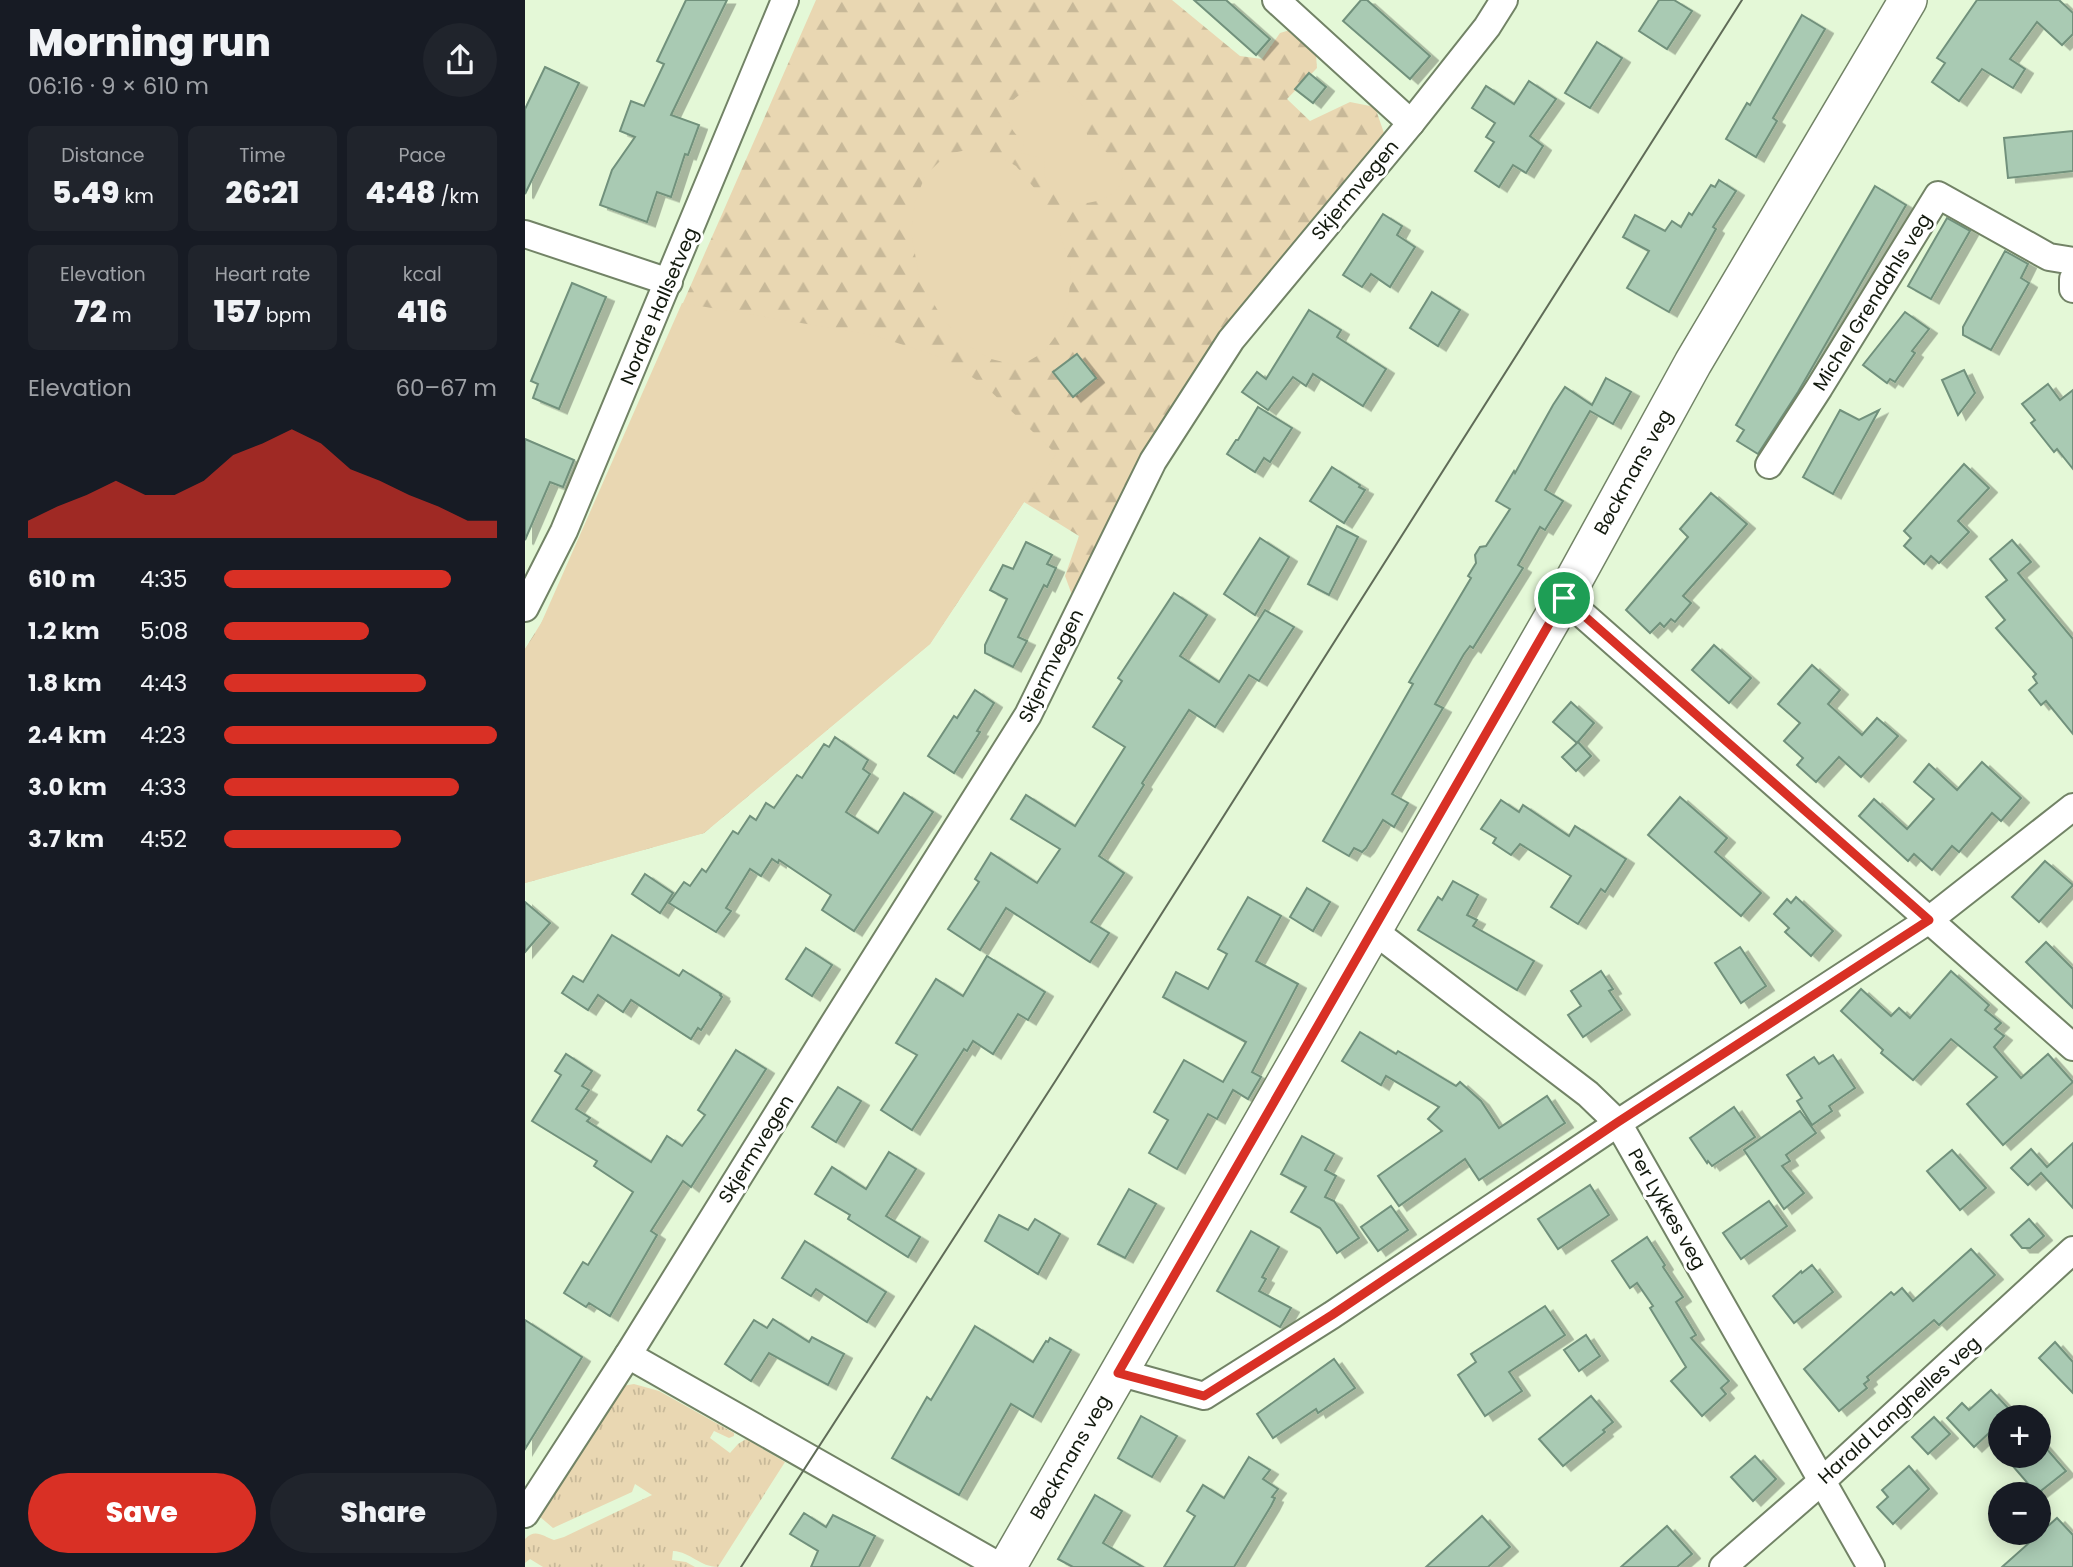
<!DOCTYPE html>
<meta charset="utf-8">
<style>
:root{--surface:#171b24;--page:#20242c;--text:#f1f3f6;--muted:#9ea1a6;--accent:#d93025}
body{margin:0;font-family:Poppins,sans-serif;background:var(--page);color:var(--text);height:100vh;display:flex;flex-direction:column;font-size:26px;white-space:nowrap}
*{box-sizing:border-box;margin:0}
p{font-size:23px;color:var(--muted)}
.icon{flex:none;width:38px;height:38px;fill:none;stroke:currentColor;stroke-width:2;stroke-linecap:round;stroke-linejoin:round}
.map{position:relative;flex:1;overflow:hidden}
.side{display:flex;flex-direction:column;background:var(--surface);width:525px}
.side>*{flex:none}
.tools{position:absolute;left:1463px;top:1405px;display:grid;gap:14px}
.tools a{display:grid;place-items:center;width:63px;height:63px;border-radius:50%;background:var(--surface);box-shadow:0 4px 18px #0003;font-size:35px}
.pin{position:absolute;display:grid;place-items:center;width:60px;height:60px;color:#fff;margin:-30px;border:4px solid #fff;border-radius:50%;box-shadow:0 2px 7px #0007}
.round{display:grid;place-items:center;flex:none;width:74px;height:74px;border-radius:37px;background:var(--page)}
.summary{display:flex;align-items:center;justify-content:space-between;height:119px;padding:0 28px}
h1{font-size:38px;font-weight:800;line-height:52px}
.metrics{display:grid;grid-template-columns:repeat(3,1fr);gap:10px;height:119px;padding:7px 28px}
.metrics div{display:grid;align-content:center;border-radius:10px;background:var(--page);text-align:center}
.metrics b{font-size:30px;font-weight:800}
.metrics small{font-size:19px;font-weight:400}
.metrics p{font-size:19px}
.chart{height:196px;padding:14px 28px}
.chart p{display:flex;justify-content:space-between}
.chart svg{width:100%;height:126px;margin-top:7px;fill:var(--accent);opacity:.7}
.action{display:flex;gap:14px;margin-top:auto;padding:14px 28px}
.action a{flex:1;height:80px;border-radius:42px;background:var(--accent);color:#fff;font-size:28px;font-weight:800;line-height:80px;text-align:center}
.action a+a{background:var(--page);color:var(--text)}
ul{padding:0 28px;list-style:none;font-size:23px}
li{display:grid;grid-template-columns:112px 84px 1fr;align-items:center;height:52px}
li i{height:18px;border-radius:9px;background:var(--accent)}
main{display:flex;flex:1;min-height:0}
.map>svg:first-child{display:block}
</style>
<main>
<section class="side">
<div class="summary"><div><h1>Morning run</h1><p>06:16 · 9 × 610 m</p></div><a class="round"><svg class="icon" aria-label="share" viewBox="0 0 24 24"><path d="M12 15V3M7 8l5-5 5 5M5 13v7h14v-7"/></svg></a></div>
<div class="metrics">
<div><p>Distance</p><b>5.49<small> km</small></b></div>
<div><p>Time</p><b>26:21</b></div>
<div><p>Pace</p><b>4:48<small> /km</small></b></div>
</div>
<div class="metrics">
<div><p>Elevation</p><b>72<small> m</small></b></div>
<div><p>Heart rate</p><b>157<small> bpm</small></b></div>
<div><p>kcal</p><b>416</b></div>
</div>
<div class="chart"><p><span>Elevation</span>60–67 m</p>
<svg viewBox="0 0 160 44" preserveAspectRatio="none"><path d="M0 44V38L10 33L20 29L30 24L40 29L50 29L60 24L70 15L80 11L90 6L100 11L110 20L120 24L130 29L140 33L150 38L160 38V44z"/></svg>
</div>
<ul>
<li><b>610 m</b>4:35<i style="width:83%"></i></li>
<li><b>1.2 km</b>5:08<i style="width:53%"></i></li>
<li><b>1.8 km</b>4:43<i style="width:74%"></i></li>
<li><b>2.4 km</b>4:23<i style="width:100%"></i></li>
<li><b>3.0 km</b>4:33<i style="width:86%"></i></li>
<li><b>3.7 km</b>4:52<i style="width:65%"></i></li>
</ul>
<div class="action"><a>Save</a><a>Share</a></div>
</section>
<div class="map">
<svg width="1548" height="1567" viewBox="0 0 1548 1567">
<defs>
<pattern id="grass-tufts" width="24" height="20" patternUnits="userSpaceOnUse" patternTransform="scale(1.75)"><rect width="24" height="20" fill="#e9d7b2"/><path d="M3 7l-1-3M5 7V3M7 7l1-3M15 17l-1-3M17 17v-4M19 17l1-3" fill="none" stroke="#c7b898"/></pattern>
<pattern id="forest-firs" width="22" height="20" patternUnits="userSpaceOnUse" patternTransform="scale(1.75)"><rect width="22" height="20" fill="#e9d7b2"/><path d="M5 1l3.5 6h-7zM16 11l3.5 6h-7z" fill="#c7b898"/></pattern>
<filter id="shadow"><feDropShadow dx="8" dy="4.5" stdDeviation="0" flood-color="#0004"/></filter>
</defs>
<rect width="100%" height="100%" fill="#e4f8d7"/>
<!-- grass -->
<path fill="url(#grass-tufts)" d="M109 1384 134 1391 209 1433V1436L204 1438 189 1431 185 1438 205 1453 213 1444 221 1439 260 1462 193 1567C175 1567 166 1552 148 1551L147 1560 161 1562 170 1567H18L5 1559 0 1563V1539C10 1528 18 1536 29 1540L39 1537 127 1495 110 1484 107 1492 28 1528 14 1516 97 1386Z"/>
<!-- forest -->
<polygon fill="url(#forest-firs)" points="291,0 647,0 715,56 737,59 755,33 768,29 791,55 792,68 762,99 785,121 825,102 850,107 859,133 697,334 577,538 547,595 540,576 554,536 499,502 405,644 179,833 0,883 0,649 21,615"/>
<!-- garden -->
<g fill="#e9d7b2">
<path d="M531 85C546 92 555 100 563 115L558 118 563 139 577 137 580 143 573 145C581 153 595 160 597 173 603 207 510 224 520 159L496 153 499 142C481 128 473 104 500 92 509 89 520 89 529 89Z"/>
<polygon points="447,149 470,154 491,166 519,200 535,232 546,270 543,306 532,334 519,352 495,366 466,359 442,345 418,319 395,281 386,232 390,202 400,176 422,154"/>
<polygon points="157,303 348,335 418,358 459,385 531,454 405,644 179,833 0,883 0,649 14,628"/>
</g>
<!-- building -->
<g fill="#a9cab3" stroke="#71917c" stroke-width="2" filter="url(#shadow)">
<polygon points="161,0 202,0 146,115 174,125 163,155 160,154 146,197 132,192 122,222 75,205 87,170 110,137 95,131 106,101 119,106 139,64 132,61"/>
<polygon points="669,0 701,0 745,39 731,55"/>
<polygon points="836,0 842,0 905,56 885,79 818,21"/>
<polygon points="1134,0 1149,0 1167,11 1142,49 1114,31"/>
<polygon points="1452,0 1534,0 1548,13 1548,34 1537,45 1512,22 1485,59 1500,69 1488,88 1457,69 1434,101 1407,82 1420,63 1412,58"/>
<polygon points="1277,15 1300,29 1248,118 1252,121 1231,157 1201,139 1222,103 1225,105"/>
<polygon points="1072,42 1097,58 1065,108 1040,93"/>
<polygon points="20,67 54,83 0,194 0,109"/>
<polygon points="784,73 801,87 788,103 770,89"/>
<polygon points="1004,81 1031,99 1005,136 1018,146 1001,173 988,165 974,187 950,171 969,142 961,137 970,123 947,108 961,86 989,104"/>
<polygon points="1548,131 1548,171 1483,178 1479,138"/>
<polygon points="1194,180 1211,191 1188,227 1191,229 1144,312 1102,288 1124,251 1098,237 1110,215 1140,231 1147,221 1156,227 1164,213 1167,215 1186,185 1190,187"/>
<polygon points="1350,186 1381,205 1273,392 1233,454 1212,441 1219,430 1211,425"/>
<polygon points="858,214 877,226 872,235 890,247 865,287 846,274 837,287 818,275"/>
<polygon points="1422,218 1445,231 1406,299 1383,286"/>
<polygon points="1480,251 1503,264 1496,278 1504,283 1466,350 1438,335 1438,327"/>
<polygon points="47,283 81,297 34,409 8,398 13,384 6,381"/>
<polygon points="907,292 935,310 913,346 885,328"/>
<polygon points="784,310 816,330 812,337 861,369 838,406 788,374 781,386 768,377 743,410 717,392 732,372 741,379"/>
<polygon points="1380,312 1404,329 1387,351 1390,353 1370,382 1365,379 1362,383 1338,365"/>
<polygon points="552,354 571,378 548,397 528,372"/>
<polygon points="1439,370 1450,393 1433,415 1417,380"/>
<polygon points="1081,378 1106,392 1088,424 1065,411 1029,474 1020,490 1038,501 1020,530 1015,527 993,565 998,568 948,648 945,646 939,654 910,704 918,708 867,794 883,803 869,827 858,820 841,848 837,852 829,848 824,856 798,841 888,684 884,682 946,578 943,576 951,563 950,555 955,547 961,546 985,509 971,501 989,471 990,473 1028,405 1040,387 1067,405"/>
<polygon points="1523,384 1535,400 1548,390 1548,469 1532,449 1529,452 1506,423 1510,420 1497,404"/>
<polygon points="733,407 767,428 745,462 739,458 730,472 702,454 711,440 713,440"/>
<polygon points="1315,410 1334,420 1354,410 1308,494 1278,477"/>
<polygon points="0,439 49,460 38,487 25,482 0,540"/>
<polygon points="1439,464 1464,488 1433,521 1444,532 1414,563 1406,556 1399,564 1379,546 1386,538 1379,531"/>
<polygon points="807,467 835,485 834,487 840,490 819,523 785,501"/>
<polygon points="1186,493 1222,524 1158,596 1166,603 1150,622 1146,619 1139,627 1135,623 1125,633 1101,610 1163,537 1155,529"/>
<polygon points="812,526 833,537 804,595 783,584"/>
<polygon points="735,538 764,557 730,615 699,594"/>
<polygon points="1487,540 1506,562 1493,573 1548,639 1548,734 1521,701 1516,705 1504,690 1512,683 1508,677 1511,674 1471,628 1480,620 1461,597 1482,580 1465,559"/>
<polygon points="501,542 527,555 522,564 531,568 522,587 519,585 493,637 502,641 488,667 460,653 460,645 482,599 465,590 478,565 488,569"/>
<polygon points="649,593 682,615 655,656 694,682 740,610 769,627 734,681 724,675 690,727 664,710 617,783 619,785 574,856 599,873 566,922 584,933 565,962 481,908 455,950 423,929 454,882 450,879 466,853 512,883 535,849 486,819 501,795 550,826 600,747 568,727 597,681 593,678"/>
<polygon points="1189,645 1226,678 1204,703 1167,670"/>
<polygon points="1287,665 1315,690 1303,704 1337,735 1352,718 1373,736 1336,777 1314,757 1291,782 1272,765 1278,758 1259,741 1275,723 1253,704"/>
<polygon points="450,690 469,703 452,731 455,732 429,773 403,756 429,716 432,718"/>
<polygon points="1046,702 1069,723 1052,743 1028,722"/>
<polygon points="310,737 343,760 338,769 345,774 321,812 353,833 379,793 408,812 329,931 297,910 306,895 254,860 253,863 247,859 236,876 225,869 201,908 206,911 191,932 144,903 159,882 165,886 177,869 181,872 208,831 213,834 225,816 231,820 241,803 249,808 272,775 277,778 299,744 304,747"/>
<polygon points="1053,742 1066,756 1051,771 1037,757"/>
<polygon points="1457,762 1496,798 1476,821 1467,813 1434,852 1427,846 1407,870 1389,854 1383,861 1334,816 1349,799 1382,829 1409,799 1389,782 1404,764 1432,790"/>
<polygon points="1155,797 1202,838 1190,852 1236,893 1216,916 1123,835"/>
<polygon points="976,800 994,812 998,805 1044,836 1050,826 1101,859 1080,892 1076,889 1053,924 1026,907 1046,876 995,844 986,855 968,843 971,838 956,829"/>
<polygon points="1520,861 1548,885 1514,922 1487,897"/>
<polygon points="120,874 148,893 135,913 107,894"/>
<polygon points="928,881 953,895 942,915 952,920 948,926 1009,961 992,990 893,930 913,897 917,900"/>
<polygon points="782,888 805,902 788,931 765,917"/>
<polygon points="723,897 756,916 731,961 773,984 727,1072 736,1077 723,1099 708,1090 692,1119 683,1114 652,1169 624,1153 643,1120 629,1112 659,1060 698,1082 721,1042 638,997 651,972 683,989 702,954 693,949"/>
<polygon points="1271,897 1308,931 1286,956 1260,932 1264,928 1249,914 1262,899 1266,903"/>
<polygon points="0,902 25,923 0,952"/>
<polygon points="87,935 154,976 158,970 196,994 195,995 197,997 176,1030 173,1028 166,1039 106,1000 98,1012 73,995 63,1010 37,993 48,976 58,982"/>
<polygon points="1521,942 1548,969 1548,1008 1501,962"/>
<polygon points="1215,947 1241,986 1216,1003 1190,963"/>
<polygon points="281,948 307,965 287,996 261,979"/>
<polygon points="462,956 520,992 503,1020 493,1014 468,1054 448,1041 442,1051 439,1049 387,1130 356,1110 392,1055 371,1043 411,979 438,996"/>
<polygon points="1076,971 1088,989 1084,991 1097,1010 1058,1037 1043,1015 1056,1006 1046,991"/>
<polygon points="1426,971 1464,1005 1460,1010 1476,1023 1470,1029 1479,1036 1469,1047 1496,1078 1523,1054 1548,1082 1478,1145 1442,1104 1472,1077 1426,1039 1388,1080 1356,1053 1358,1050 1316,1011 1336,989 1366,1016 1374,1008 1385,1018"/>
<polygon points="835,1032 871,1054 873,1051 931,1086 935,1082 956,1101 974,1128 1022,1096 1040,1123 954,1180 940,1159 874,1206 853,1176 917,1131 903,1119 914,1107 861,1076 856,1085 817,1061"/>
<polygon points="211,1050 241,1069 166,1187 158,1181 126,1231 132,1235 85,1316 64,1303 61,1307 39,1293 58,1262 63,1265 108,1192 69,1166 72,1161 7,1121 36,1075 30,1071 41,1054 67,1071 57,1086 64,1090 51,1109 65,1118 62,1121 126,1162 142,1136 157,1146 180,1115 173,1110"/>
<polygon points="1308,1055 1330,1088 1304,1106 1307,1111 1287,1125 1272,1101 1277,1098 1262,1075 1289,1057 1294,1064"/>
<polygon points="313,1087 336,1101 311,1142 287,1127"/>
<polygon points="1209,1107 1230,1137 1187,1166 1183,1161 1182,1163 1165,1138"/>
<polygon points="1275,1111 1291,1133 1261,1155 1265,1161 1257,1166 1279,1193 1259,1209 1219,1150"/>
<polygon points="777,1136 809,1154 800,1170 811,1176 800,1197 809,1201 834,1238 812,1253 795,1228 766,1212 781,1187 756,1174"/>
<polygon points="1548,1143 1548,1208 1516,1173 1503,1185 1486,1168 1506,1149 1522,1167"/>
<polygon points="1427,1150 1461,1188 1435,1210 1402,1171"/>
<polygon points="364,1152 391,1169 361,1216 395,1237 383,1257 323,1219 325,1215 290,1194 307,1167 341,1189"/>
<polygon points="1065,1185 1084,1215 1033,1249 1013,1219"/>
<polygon points="604,1189 631,1204 600,1258 573,1244"/>
<polygon points="1244,1201 1262,1226 1216,1259 1198,1233"/>
<polygon points="866,1206 883,1230 853,1251 836,1227"/>
<polygon points="474,1215 503,1230 510,1219 535,1234 513,1274 460,1241"/>
<polygon points="1504,1219 1519,1236 1505,1248 1497,1248 1486,1235"/>
<polygon points="726,1231 754,1247 737,1277 741,1279 734,1291 766,1308 755,1327 692,1291"/>
<polygon points="1122,1237 1140,1265 1138,1267 1158,1297 1151,1302 1171,1335 1166,1338 1204,1381 1196,1388 1201,1394 1177,1416 1146,1381 1161,1367 1125,1308 1128,1306 1112,1283 1105,1288 1087,1261"/>
<polygon points="280,1241 361,1292 342,1322 291,1289 286,1296 257,1278"/>
<polygon points="1446,1249 1470,1275 1414,1325 1409,1320 1342,1377 1344,1380 1339,1384 1342,1388 1314,1411 1279,1369 1366,1292 1369,1295 1377,1288 1388,1301"/>
<polygon points="1287,1265 1308,1292 1269,1323 1248,1296 1276,1271 1277,1273"/>
<polygon points="1020,1306 1040,1335 984,1372 997,1391 960,1416 933,1375 951,1362 946,1354"/>
<polygon points="248,1319 284,1342 287,1337 319,1354 303,1385 244,1353 226,1381 200,1364 229,1320 242,1328"/>
<polygon points="0,1320 57,1357 0,1449"/>
<polygon points="450,1326 508,1362 521,1341 523,1342 525,1338 546,1350 508,1417 486,1404 434,1495 367,1458 402,1397 406,1400"/>
<polygon points="1061,1335 1075,1356 1054,1371 1039,1350"/>
<polygon points="1530,1342 1548,1362 1548,1393 1514,1358"/>
<polygon points="809,1359 830,1388 793,1413 791,1409 748,1438 732,1414"/>
<polygon points="1466,1390 1486,1411 1475,1418 1464,1433 1449,1447 1422,1418 1437,1403 1444,1410"/>
<polygon points="1066,1396 1088,1422 1078,1430 1080,1432 1038,1466 1014,1439"/>
<polygon points="616,1416 652,1436 627,1477 593,1458"/>
<polygon points="1409,1417 1425,1434 1403,1454 1387,1437"/>
<polygon points="1514,1440 1541,1471 1512,1494 1487,1465 1497,1456 1514,1456"/>
<polygon points="1230,1456 1251,1479 1228,1501 1206,1477"/>
<polygon points="724,1457 745,1470 738,1479 753,1489 747,1497 750,1498 746,1506 709,1567 639,1567 670,1516 662,1511 678,1485 699,1498"/>
<polygon points="1384,1466 1404,1489 1368,1524 1352,1507 1363,1497 1357,1490"/>
<polygon points="570,1495 597,1511 578,1543 618,1567 548,1567 533,1559"/>
<polygon points="279,1513 301,1527 308,1515 350,1536 334,1567 286,1567 293,1551 265,1534"/>
<polygon points="957,1516 985,1547 963,1567 901,1567"/>
<polygon points="1532,1518 1548,1535 1548,1567 1477,1567"/>
<polygon points="1142,1526 1167,1554 1152,1567 1096,1567"/>
</g>
<g fill="none" stroke-linecap="round" stroke-linejoin="round">
<!-- street casing -->
<g stroke="#728366" stroke-width="30">
<g id="street">
<polyline points="751,0 886,123"/>
<polyline points="0,234 144,282"/>
<polyline points="1548,279 1548,289"/>
<polyline points="1244,465 1294,388 1413,195 1524,257 1548,261"/>
<polyline points="1039,598 1548,1047"/>
<polyline points="0,608 39,531 260,0"/>
<polyline points="847,931 861,940 1063,1094 1093,1123 1346,1567"/>
<polyline points="103,1355 476,1567"/>
<polyline points="593,1372 679,1396 807,1315 1093,1123 1404,920 1548,807"/>
<polyline points="0,1514 103,1355 306,1028 503,715 628,461 706,340 886,123 962,27 979,0"/>
<polyline points="1198,1567 1297,1481 1548,1250"/>
</g>
</g>
<!-- secondary casing -->
<g stroke="#728366" stroke-width="40">
<polyline id="secondary" points="482,1567 1039,598 1168,363 1383,0"/>
</g>
<!-- street -->
<use href="#street" stroke="#fff" stroke-width="26"/>
<!-- secondary -->
<use href="#secondary" stroke="#fff" stroke-width="37"/>
<!-- tram -->
<polyline stroke="#606c58" stroke-width="2" points="216,1567 531,1080 1217,0"/>
</g>
<g fill="none" stroke-linecap="round" stroke-linejoin="round">
<!-- route casing -->
<g stroke="#fff" stroke-width="14">
<polygon id="route" points="1039,598 1404,920 1093,1122 807,1315 679,1396 593,1373"/>
</g>
<!-- route -->
<use href="#route" stroke="#d93025" stroke-width="9"/>
</g>
<g text-anchor="middle" dominant-baseline="central" stroke-width="6" stroke-linejoin="round" paint-order="stroke">
<!-- street labels -->
<g font-size="19" fill="#12190d" stroke="#fff">
<text transform="translate(830 190) rotate(-50)">Skjermvegen</text>
<text transform="translate(1347 302) rotate(-58)">Michel Grendahls veg</text>
<text transform="translate(134 306) rotate(-67)">Nordre Hallsetveg</text>
<text transform="translate(1108 472) rotate(-61)">Bøckmans veg</text>
<text transform="translate(526 666) rotate(-64)">Skjermvegen</text>
<text transform="translate(231 1149) rotate(-58)">Skjermvegen</text>
<text transform="translate(1142 1209) rotate(60)">Per Lykkes veg</text>
<text transform="translate(1374 1410) rotate(-42)">Harald Langhelles veg</text>
<text transform="translate(545 1457) rotate(-60)">Bøckmans veg</text>
</g>
</g>
</svg>
<div class="tools">
<a>+</a>
<a>−</a>
</div>
<div class="pin" style="left:1039px;top:598px;background:#1e9e55"><svg class="icon" aria-label="arrive" viewBox="0 0 24 24"><path d="M6 21V4h12l-3 4 3 4H6"/></svg></div>
</div>
</main>
